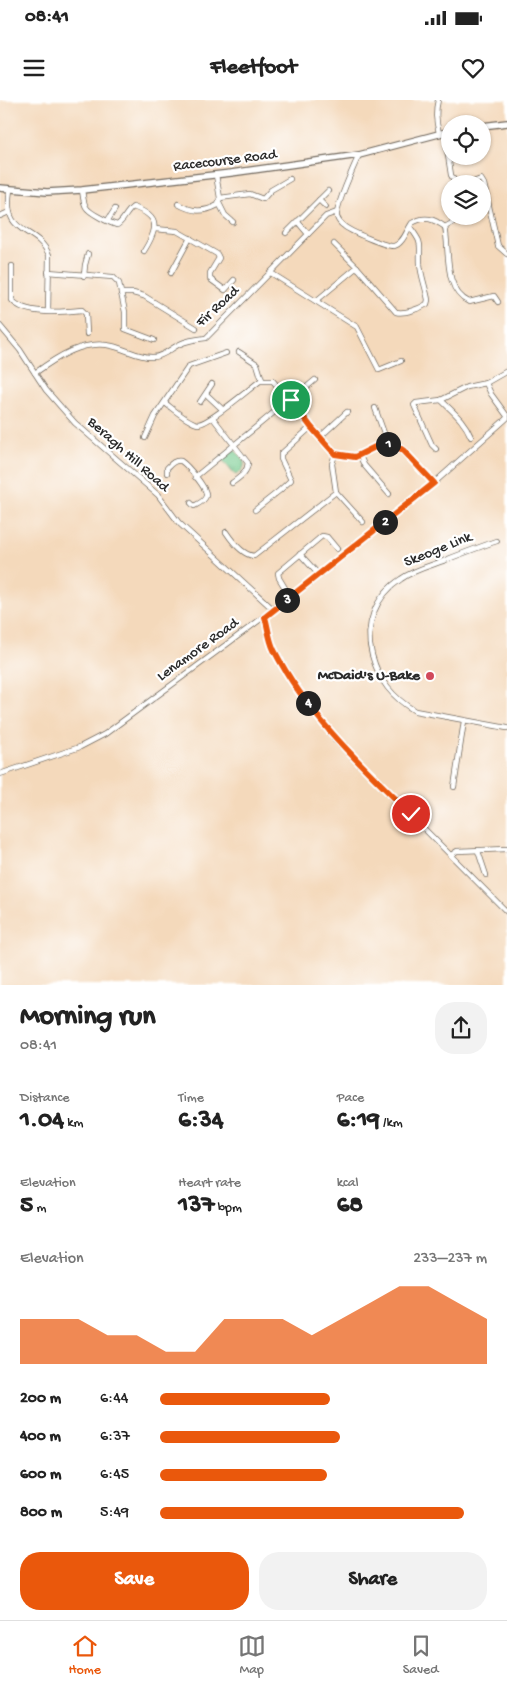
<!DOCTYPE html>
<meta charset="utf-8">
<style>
:root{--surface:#fff;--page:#f2f2f2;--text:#222;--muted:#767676;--line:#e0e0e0;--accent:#ea580c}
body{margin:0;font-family:"Gochi Hand",sans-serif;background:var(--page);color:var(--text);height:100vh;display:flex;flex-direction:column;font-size:19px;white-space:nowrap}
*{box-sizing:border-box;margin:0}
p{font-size:16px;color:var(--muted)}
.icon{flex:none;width:28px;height:28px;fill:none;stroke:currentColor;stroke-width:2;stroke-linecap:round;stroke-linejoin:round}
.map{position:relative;height:885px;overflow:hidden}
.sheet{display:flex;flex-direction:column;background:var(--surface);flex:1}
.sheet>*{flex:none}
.fabs{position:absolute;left:441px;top:15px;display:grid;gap:10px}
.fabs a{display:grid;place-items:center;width:50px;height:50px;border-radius:50%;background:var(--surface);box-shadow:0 1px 4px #0004;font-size:25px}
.pin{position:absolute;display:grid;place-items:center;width:42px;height:42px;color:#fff;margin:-21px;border:2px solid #fff;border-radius:50%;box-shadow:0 1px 5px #0007}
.km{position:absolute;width:25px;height:25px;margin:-12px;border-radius:50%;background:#222;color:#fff;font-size:14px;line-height:25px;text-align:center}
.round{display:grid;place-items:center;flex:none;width:52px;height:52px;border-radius:20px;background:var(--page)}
.headline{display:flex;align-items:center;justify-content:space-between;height:85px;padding:0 20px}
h1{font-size:28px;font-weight:700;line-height:38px}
.stats{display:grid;grid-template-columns:repeat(3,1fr);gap:8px;height:85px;padding:5px 20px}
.stats div{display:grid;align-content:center}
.stats b{font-size:25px;font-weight:700}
.stats small{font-size:14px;font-weight:400}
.stats p{font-size:14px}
.chart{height:140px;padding:10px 20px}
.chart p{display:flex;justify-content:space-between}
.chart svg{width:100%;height:90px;margin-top:5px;fill:var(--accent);opacity:.7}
.cta{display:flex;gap:10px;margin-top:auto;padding:10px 20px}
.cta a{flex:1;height:58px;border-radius:20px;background:var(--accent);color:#fff;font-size:20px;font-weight:700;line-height:58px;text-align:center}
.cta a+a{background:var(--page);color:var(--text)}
ul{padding:0 20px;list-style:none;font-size:16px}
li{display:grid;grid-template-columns:80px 60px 1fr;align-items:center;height:38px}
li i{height:12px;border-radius:6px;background:var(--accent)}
.status{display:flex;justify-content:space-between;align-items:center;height:35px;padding:0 25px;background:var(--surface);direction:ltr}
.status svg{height:14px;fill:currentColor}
header{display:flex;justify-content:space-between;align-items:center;height:65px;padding:0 20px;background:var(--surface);font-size:22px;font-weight:700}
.tabs{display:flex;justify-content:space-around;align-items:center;height:70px;border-top:1px solid var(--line);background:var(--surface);font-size:14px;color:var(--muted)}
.tabs a{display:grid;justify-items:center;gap:2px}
.tabs .current{color:var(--accent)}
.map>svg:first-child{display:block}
</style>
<div class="status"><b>08:41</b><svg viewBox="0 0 49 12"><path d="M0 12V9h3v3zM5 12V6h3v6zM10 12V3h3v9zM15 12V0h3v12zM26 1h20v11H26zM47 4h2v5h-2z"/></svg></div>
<header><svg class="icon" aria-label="menu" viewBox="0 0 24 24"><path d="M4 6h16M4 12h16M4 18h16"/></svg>Fleetfoot<svg class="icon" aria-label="heart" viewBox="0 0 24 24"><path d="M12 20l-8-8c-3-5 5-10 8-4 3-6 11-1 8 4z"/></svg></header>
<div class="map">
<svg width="507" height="885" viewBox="0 0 507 885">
<defs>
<pattern id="grass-tufts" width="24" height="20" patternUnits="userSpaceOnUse" patternTransform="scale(1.25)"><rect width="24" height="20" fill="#77cb8f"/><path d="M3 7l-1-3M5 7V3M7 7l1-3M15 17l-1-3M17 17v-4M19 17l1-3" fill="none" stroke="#67ae7c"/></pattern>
</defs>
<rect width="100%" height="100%" fill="#fff"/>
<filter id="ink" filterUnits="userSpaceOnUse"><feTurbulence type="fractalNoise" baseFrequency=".02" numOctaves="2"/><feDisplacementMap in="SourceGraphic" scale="10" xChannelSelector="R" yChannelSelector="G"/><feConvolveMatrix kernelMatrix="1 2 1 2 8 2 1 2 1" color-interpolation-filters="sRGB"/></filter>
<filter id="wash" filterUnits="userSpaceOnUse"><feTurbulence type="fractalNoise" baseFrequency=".0096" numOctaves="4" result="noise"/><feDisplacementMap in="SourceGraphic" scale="20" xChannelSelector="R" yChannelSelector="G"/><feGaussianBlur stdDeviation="1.12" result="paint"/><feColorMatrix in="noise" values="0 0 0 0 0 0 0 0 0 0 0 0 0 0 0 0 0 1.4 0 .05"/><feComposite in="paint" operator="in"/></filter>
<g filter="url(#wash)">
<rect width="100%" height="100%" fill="#f4d9bb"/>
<!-- grass -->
<path fill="url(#grass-tufts)" stroke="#517b5d" d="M233 349C244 357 250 367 236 375L233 373 221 358Z"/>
</g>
<g filter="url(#ink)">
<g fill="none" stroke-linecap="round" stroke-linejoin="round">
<!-- minor casing -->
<g stroke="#71685d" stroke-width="6">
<g id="minor">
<path d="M438 0C435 11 436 22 439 33"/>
<polyline points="447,49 451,75 456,84"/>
<path d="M359 55C354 66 335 108 337 117 338 120 341 124 344 126 349 131 387 147 394 146 403 144 407 130 412 123 425 115 434 119 445 127 450 150 443 190 469 202L494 196 498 202"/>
<polyline points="468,84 481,79 484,84 498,146 507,154"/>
<path d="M10 90C2 138 36 124 49 155L48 211"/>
<path d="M82 90C83 95 83 102 86 107 89 113 110 123 117 125 124 121 126 112 133 107 162 117 157 130 144 151"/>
<polyline points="220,98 250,94 263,99 271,90 290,79"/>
<polyline points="319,100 326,107"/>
<polyline points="219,103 225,115 233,122"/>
<path d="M178 104C192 112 203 113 218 105L220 98 216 75"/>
<polyline points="0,116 9,112"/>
<polyline points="108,120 115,109"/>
<polyline points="297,121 308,134"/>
<polyline points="445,127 452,123 455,116"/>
<polyline points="155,129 177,131 217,154 219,158 210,173 210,179 225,190 234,180"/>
<polyline points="286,133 328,91"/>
<path d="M334 144 357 167 396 212C405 214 419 209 427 204L428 200C426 188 421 176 420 164 419 142 424 146 410 127"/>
<path d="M12 166V200C25 216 64 212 82 210L86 214 87 234"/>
<polyline points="48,172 113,177 119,183 125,212 125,229 154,240"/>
<polyline points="171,173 190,138"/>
<polyline points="271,173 357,227 379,270 401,261"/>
<polyline points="84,176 85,165 88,154"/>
<polyline points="121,193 133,193 144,196 196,228"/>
<polyline points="316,201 357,167"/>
<polyline points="0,226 20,250 46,290 75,323 158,395 179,423 274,510"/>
<polyline points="239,252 257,264 262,280"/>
<path d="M35 273C57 257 84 239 112 246 126 249 139 258 153 257 163 257 171 248 180 244 188 240 197 239 206 238L326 116 337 112"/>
<polyline points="486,283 507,271"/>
<polyline points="206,294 222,309"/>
<polyline points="291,300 315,280"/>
<path d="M441 300C453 312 464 320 471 337"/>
<polyline points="200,302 212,284"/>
<path d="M165 303C173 309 189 323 198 324 209 324 249 289 260 281H273L335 354 355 357 375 347 388 344 397 346 404 351 434 383"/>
<polyline points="375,308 388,344"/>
<path d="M213 318 248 363C247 373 240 377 232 383"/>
<polyline points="320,337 347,312"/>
<polyline points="145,338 155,316 189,266 226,253"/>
<polyline points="436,349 432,345 414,305 416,303 441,300 467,287 486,283 491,294 507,316"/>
<polyline points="360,356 364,365 389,394"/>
<path d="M167 373V368C171 364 174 360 181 361 187 365 208 389 206 396 205 401 198 404 194 406L191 403"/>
<polyline points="195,377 278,309"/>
<polyline points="336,392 363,422"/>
<polyline points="255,410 279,391 291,380 281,359 281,354 311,327"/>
<path d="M226 432C232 441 242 455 254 456L336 392 332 364 335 354"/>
<path d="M497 441C479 447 461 454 443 461 429 466 413 470 401 479 375 496 364 526 372 555 379 581 392 597 415 611L507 628"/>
<polyline points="300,454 319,475"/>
<polyline points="285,488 279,478 278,473 322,436 327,437 337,449"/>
<polyline points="265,517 273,548 300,592 335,639 507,812"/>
<polyline points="0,674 80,647 105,634 307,485 434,383 507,318"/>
<polyline points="454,687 464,621"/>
<polyline points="478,751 486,775"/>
<polyline points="451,755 457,751 507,749"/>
</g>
</g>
<!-- tertiary casing -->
<g stroke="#71685d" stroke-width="8">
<g id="tertiary">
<polyline points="482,26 507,23"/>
<polyline points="0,88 47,92 82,90 231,73 359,55 450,31"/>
</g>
</g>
<!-- minor -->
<use href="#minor" stroke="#fff" stroke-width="4.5"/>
<!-- tertiary -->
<use href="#tertiary" stroke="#fff" stroke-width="5.5"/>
</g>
</g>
<g fill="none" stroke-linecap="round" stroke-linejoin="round" filter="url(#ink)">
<!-- route casing -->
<g stroke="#fff" stroke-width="10">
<path id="route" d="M291 300 311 327 335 354 355 357 375 347 388 344 397 346 404 351 434 383 265 517C268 527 269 540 274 550 307 615 360 664 411 714"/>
</g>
<!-- route -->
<use href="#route" stroke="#ea580c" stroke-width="6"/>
</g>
<!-- markers -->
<circle fill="#d1495b" stroke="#fff" stroke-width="2" cx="430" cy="576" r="5"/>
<g text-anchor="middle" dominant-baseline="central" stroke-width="4.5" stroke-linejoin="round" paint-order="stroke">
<!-- street labels -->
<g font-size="15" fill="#2b2b2b" stroke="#fff">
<text transform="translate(225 61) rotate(-7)">Racecourse Road</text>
<text transform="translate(218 207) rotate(-43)">Fir Road</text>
<text transform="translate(128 355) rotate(42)">Beragh Hill Road</text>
<text transform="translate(438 450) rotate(-22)">Skeoge Link</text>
<text transform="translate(198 550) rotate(-36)">Lenamore Road</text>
</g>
<!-- poi labels -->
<g font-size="15" font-weight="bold" fill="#2b2b2b" stroke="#fff" text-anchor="end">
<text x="420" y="576">McDaid's U-Bake</text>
</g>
</g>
</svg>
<div class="fabs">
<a><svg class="icon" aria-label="locate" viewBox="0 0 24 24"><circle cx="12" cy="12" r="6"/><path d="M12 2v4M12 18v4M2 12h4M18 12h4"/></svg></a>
<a><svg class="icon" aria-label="layers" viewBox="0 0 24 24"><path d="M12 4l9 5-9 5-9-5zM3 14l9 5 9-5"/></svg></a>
</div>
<div class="pin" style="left:291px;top:300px;background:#1e9e55"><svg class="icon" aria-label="arrive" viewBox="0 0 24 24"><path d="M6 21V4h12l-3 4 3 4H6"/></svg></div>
<div class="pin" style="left:411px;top:714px;background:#d93025"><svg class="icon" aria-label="check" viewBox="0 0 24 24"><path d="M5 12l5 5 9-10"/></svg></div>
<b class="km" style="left:388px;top:344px">1</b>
<b class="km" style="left:385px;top:422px">2</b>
<b class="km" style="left:287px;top:500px">3</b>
<b class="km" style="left:308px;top:603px">4</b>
</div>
<section class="sheet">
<div class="headline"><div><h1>Morning run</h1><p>08:41</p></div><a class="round"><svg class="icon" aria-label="share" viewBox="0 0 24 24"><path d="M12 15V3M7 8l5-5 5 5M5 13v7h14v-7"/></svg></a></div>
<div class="stats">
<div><p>Distance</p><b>1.04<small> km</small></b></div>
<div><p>Time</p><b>6:34</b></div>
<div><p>Pace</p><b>6:19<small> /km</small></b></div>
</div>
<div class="stats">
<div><p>Elevation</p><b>5<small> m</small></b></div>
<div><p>Heart rate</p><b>137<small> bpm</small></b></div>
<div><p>kcal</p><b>68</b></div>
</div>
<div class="chart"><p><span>Elevation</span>233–237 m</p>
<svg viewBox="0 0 160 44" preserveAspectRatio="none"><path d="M0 44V22L10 22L20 22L30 30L40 30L50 38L60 38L70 22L80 22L90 22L100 30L110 22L120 14L130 6L140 6L150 14L160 22V44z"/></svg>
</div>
<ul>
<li><b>200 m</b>6:44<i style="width:52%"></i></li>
<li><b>400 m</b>6:37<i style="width:55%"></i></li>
<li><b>600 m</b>6:45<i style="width:51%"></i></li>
<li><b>800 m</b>5:49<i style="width:93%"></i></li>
</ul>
<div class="cta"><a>Save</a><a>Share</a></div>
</section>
<nav class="tabs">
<a class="current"><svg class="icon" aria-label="home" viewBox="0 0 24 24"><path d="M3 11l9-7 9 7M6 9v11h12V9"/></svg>Home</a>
<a><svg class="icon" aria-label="map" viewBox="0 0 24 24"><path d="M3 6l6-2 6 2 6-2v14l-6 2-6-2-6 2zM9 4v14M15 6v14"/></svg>Map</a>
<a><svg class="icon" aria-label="saved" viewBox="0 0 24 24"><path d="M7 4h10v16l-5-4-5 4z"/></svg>Saved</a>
</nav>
